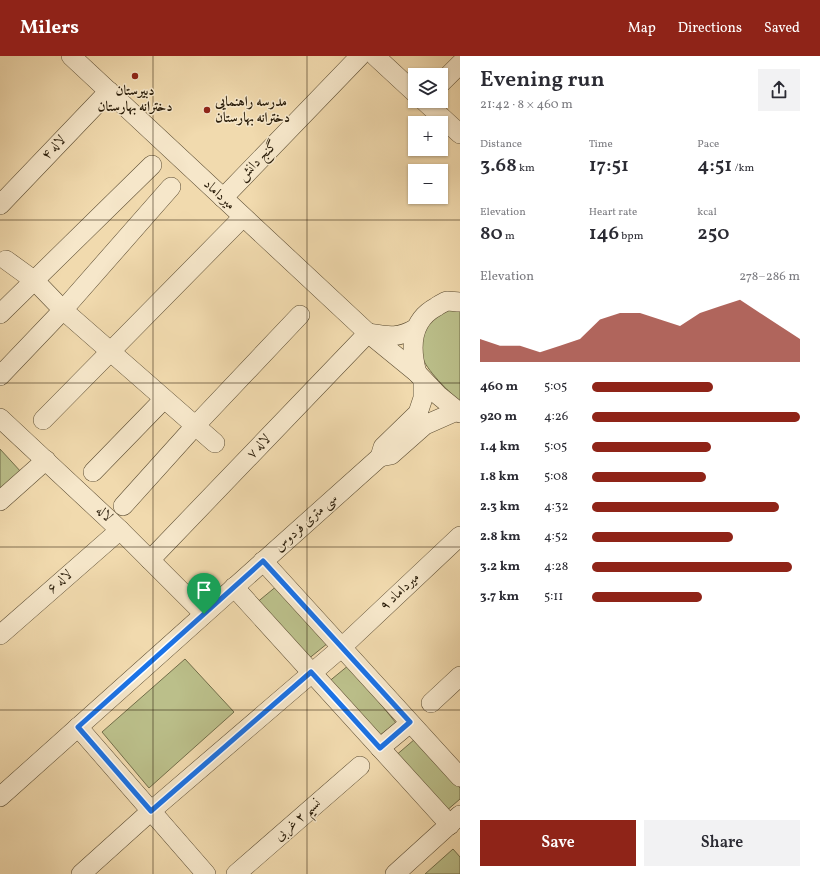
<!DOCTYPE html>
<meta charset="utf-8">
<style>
:root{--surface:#fff;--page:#f2f2f3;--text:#2b2b33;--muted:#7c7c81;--accent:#8f2418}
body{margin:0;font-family:Vollkorn,Amiri,serif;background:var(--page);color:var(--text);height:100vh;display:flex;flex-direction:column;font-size:15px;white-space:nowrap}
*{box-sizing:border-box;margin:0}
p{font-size:13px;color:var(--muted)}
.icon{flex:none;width:22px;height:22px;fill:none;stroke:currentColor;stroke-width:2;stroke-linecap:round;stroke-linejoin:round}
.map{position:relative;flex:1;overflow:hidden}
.sheet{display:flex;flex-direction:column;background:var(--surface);width:360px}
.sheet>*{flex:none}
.tools{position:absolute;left:408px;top:12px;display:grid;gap:8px}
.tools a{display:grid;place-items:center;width:40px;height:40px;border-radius:0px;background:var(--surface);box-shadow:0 1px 3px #0004;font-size:20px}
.pin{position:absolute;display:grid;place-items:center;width:34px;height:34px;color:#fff;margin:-41px -17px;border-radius:50% 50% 50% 0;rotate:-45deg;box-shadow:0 0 4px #0007}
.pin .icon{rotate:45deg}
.round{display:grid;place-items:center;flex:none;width:42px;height:42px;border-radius:0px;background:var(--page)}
.overview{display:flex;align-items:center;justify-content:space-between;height:68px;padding:0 20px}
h1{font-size:22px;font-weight:600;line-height:30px}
.figures{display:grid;grid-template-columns:repeat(3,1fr);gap:6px;height:68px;padding:4px 20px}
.figures div{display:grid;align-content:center}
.figures b{font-size:20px;font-weight:600}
.figures small{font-size:11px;font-weight:400}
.figures p{font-size:11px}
.chart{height:112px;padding:8px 20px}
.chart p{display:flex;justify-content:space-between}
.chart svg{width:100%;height:72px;margin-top:4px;fill:var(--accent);opacity:.7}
.primary-button{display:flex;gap:8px;margin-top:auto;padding:8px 20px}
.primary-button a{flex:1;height:46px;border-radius:0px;background:var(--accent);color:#fff;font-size:16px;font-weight:600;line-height:46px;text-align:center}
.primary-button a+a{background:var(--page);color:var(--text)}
ul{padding:0 20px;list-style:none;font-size:13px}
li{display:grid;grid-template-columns:64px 48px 1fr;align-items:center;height:30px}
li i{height:10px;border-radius:5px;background:var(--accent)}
header{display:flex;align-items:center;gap:24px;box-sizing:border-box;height:56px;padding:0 20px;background:var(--accent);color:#fff}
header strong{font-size:19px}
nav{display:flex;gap:22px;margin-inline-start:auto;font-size:14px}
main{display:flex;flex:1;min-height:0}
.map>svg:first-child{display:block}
</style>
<header>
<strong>Milers</strong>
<nav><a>Map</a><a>Directions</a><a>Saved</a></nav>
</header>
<main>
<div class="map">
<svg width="460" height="818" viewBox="0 0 460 818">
<rect width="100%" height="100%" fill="#f1daae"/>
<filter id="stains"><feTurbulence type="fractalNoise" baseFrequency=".005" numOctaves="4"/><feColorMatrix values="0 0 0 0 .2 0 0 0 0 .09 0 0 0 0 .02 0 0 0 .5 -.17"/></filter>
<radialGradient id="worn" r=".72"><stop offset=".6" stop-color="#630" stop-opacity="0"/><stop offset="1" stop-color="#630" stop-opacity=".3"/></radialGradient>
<!-- green -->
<g fill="#bbbf8a" stroke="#726e4a">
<path d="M456 251 460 253V346C450 337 425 313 422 300 420 293 423 279 423 272L436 260Z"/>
<polygon points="0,393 22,417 0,436"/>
<polygon points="278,529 328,587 307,604 255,548"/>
<polygon points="185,603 234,656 149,732 102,676"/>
<polygon points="349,609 396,667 375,683 327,627"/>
<polygon points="415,683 460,732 460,743 445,756 394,701"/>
<polygon points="453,793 460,801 460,818 425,818"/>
</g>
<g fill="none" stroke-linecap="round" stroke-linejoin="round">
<!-- minor casing -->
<g stroke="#5b4c32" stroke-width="20">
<g id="minor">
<polyline points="71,0 368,277 417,317 438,339 460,357"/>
<polyline points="375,0 415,37"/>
<polyline points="441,27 460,8"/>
<polyline points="424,45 460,78"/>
<polyline points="223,142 360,0"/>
<polyline points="0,149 109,35"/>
<polyline points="6,204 35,225 63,254 215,387"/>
<polyline points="0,258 152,109"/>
<path d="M368 277C387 280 398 283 416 272"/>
<path d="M417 317C410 292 410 265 436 251 439 249 444 246 447 245 451 245 456 246 460 246"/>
<polyline points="0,320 63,254 171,131"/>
<polyline points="423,324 423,342 418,357 383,391 380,401 391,399 425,369 457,355"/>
<polyline points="0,362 120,474 204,558"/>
<polyline points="43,364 243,161"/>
<polyline points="93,416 164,343"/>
<polyline points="0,445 46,404"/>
<polyline points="123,450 195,370 300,259"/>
<polyline points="150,504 368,277"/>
<polyline points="263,505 460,721"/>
<polyline points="234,531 450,769"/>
<polyline points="0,579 120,474"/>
<polyline points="431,647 460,620"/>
<polyline points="78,671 206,818"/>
<polyline points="380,692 410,667"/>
<polyline points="0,741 380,401"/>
<polyline points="81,818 151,755 341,592 460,480"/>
<polyline points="236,818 360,710"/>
<polyline points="395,818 460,759"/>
</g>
</g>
<!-- minor -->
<use href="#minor" stroke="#f6e7ca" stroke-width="19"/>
</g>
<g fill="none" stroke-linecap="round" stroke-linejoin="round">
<!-- route casing -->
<g stroke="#fff" stroke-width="8">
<polygon id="route" points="263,505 410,666 380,692 311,616 151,755 78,671"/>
</g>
<!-- route -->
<use href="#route" stroke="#1a73e8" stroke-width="5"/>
</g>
<!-- grid -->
<path fill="none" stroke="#291c09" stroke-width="1" stroke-opacity="0.55" d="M153 0V818M307 0V818M0 164H460M0 327H460M0 491H460M0 654H460"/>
<!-- markers -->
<g fill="#8f2418" stroke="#f6e7ca" stroke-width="1.5">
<circle cx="135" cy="20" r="4"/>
<circle cx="207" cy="54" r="4"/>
</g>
<g text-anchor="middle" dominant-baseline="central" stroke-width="3" stroke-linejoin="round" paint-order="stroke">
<!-- poi labels -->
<g font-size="14" font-weight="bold" fill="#291c09" stroke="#f6e7ca">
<text x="135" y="35">دبیرستان<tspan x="135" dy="16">دخترانه بهارستان</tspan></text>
<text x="215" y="46" text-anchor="start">مدرسه راهنمایی<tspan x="215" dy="16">دخترانه بهارستان</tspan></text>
</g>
<!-- street labels -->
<g font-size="14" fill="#291c09" stroke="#f6e7ca">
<text transform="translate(54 92) rotate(-46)">لاله ۴</text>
<text transform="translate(258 105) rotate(-46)">گنج دانش</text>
<text transform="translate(219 139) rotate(43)">میرداماد</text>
<text transform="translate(259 391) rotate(-46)">لاله ۷</text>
<text transform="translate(104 458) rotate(43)">لاله</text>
<text transform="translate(306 467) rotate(-42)">سی متری فردوس</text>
<text transform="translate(60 526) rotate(-41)">لاله ۶</text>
<text transform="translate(400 536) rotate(-43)">میرداماد ۹</text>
<text transform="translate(298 764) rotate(-41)">نسیم ۲ غربی</text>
</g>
</g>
<rect width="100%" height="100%" filter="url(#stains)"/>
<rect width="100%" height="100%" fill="url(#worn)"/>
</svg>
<div class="tools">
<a><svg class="icon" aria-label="layers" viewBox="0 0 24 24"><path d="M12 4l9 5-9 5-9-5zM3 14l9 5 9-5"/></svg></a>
<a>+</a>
<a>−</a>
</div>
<div class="pin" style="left:204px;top:558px;background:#1e9e55"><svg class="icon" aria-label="arrive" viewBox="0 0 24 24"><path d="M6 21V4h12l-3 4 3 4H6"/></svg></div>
</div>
<section class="sheet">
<div class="overview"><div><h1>Evening run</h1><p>21:42 · 8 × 460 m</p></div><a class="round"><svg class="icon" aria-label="share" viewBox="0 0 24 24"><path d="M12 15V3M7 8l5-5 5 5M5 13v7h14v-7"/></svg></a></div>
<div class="figures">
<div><p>Distance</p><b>3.68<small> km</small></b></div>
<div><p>Time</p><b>17:51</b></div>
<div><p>Pace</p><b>4:51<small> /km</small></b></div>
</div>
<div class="figures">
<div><p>Elevation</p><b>80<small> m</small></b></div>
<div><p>Heart rate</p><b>146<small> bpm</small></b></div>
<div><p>kcal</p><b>250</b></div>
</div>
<div class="chart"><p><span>Elevation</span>278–286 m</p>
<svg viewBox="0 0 160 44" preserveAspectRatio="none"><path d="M0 44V30L10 34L20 34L30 38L40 34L50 30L60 18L70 14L80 14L90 18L100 22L110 14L120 10L130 6L140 14L150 22L160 30V44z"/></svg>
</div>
<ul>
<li><b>460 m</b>5:05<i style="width:58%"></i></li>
<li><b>920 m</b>4:26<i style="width:100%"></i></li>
<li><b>1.4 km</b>5:05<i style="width:57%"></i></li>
<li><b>1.8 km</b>5:08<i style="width:55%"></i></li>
<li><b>2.3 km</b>4:32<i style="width:90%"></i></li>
<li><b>2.8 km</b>4:52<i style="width:68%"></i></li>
<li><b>3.2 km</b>4:28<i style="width:96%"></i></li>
<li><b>3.7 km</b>5:11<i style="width:53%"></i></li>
</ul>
<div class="primary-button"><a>Save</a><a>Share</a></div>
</section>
</main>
